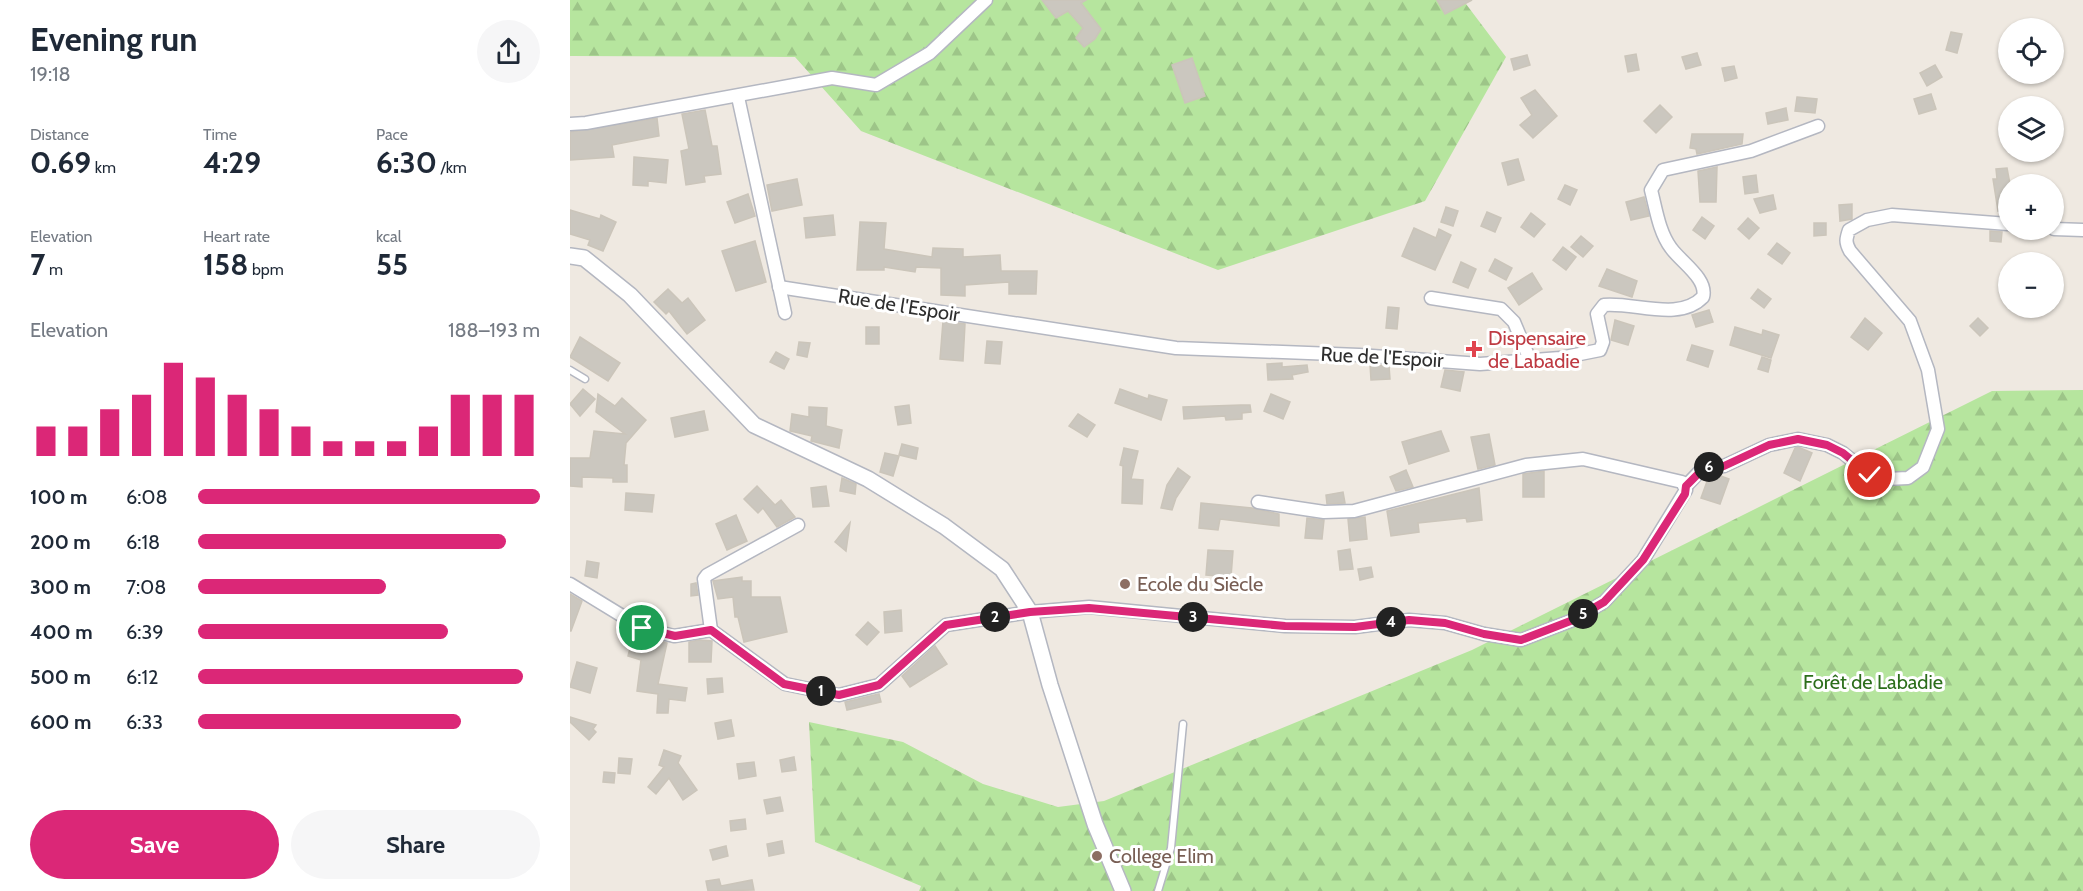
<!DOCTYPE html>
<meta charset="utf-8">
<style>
:root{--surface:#fff;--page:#f6f6f7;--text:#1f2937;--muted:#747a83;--accent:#db2777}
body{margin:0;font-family:Cabin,sans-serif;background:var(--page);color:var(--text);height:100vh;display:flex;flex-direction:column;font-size:22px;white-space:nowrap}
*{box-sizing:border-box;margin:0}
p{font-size:20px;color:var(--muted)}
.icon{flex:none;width:33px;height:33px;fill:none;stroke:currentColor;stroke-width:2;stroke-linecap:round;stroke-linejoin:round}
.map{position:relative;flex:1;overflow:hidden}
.sheet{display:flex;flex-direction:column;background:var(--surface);width:570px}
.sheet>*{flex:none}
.controls{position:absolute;left:1428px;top:18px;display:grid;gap:12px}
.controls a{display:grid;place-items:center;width:66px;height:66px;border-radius:50%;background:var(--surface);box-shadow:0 2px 4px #0004;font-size:30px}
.pin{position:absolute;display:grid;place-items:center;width:51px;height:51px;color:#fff;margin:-26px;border:3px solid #fff;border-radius:50%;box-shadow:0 2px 6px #0007}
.km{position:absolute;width:30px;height:30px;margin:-15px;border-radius:50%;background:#222;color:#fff;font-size:16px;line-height:30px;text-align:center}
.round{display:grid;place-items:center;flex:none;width:63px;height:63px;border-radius:32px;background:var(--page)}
.overview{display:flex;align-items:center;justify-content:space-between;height:102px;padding:0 30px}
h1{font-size:33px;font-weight:700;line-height:45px}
.metrics{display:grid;grid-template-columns:repeat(3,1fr);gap:9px;height:102px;padding:6px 30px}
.metrics div{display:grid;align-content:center}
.metrics b{font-size:30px;font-weight:700}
.metrics small{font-size:16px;font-weight:400}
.metrics p{font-size:16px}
.chart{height:168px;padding:12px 30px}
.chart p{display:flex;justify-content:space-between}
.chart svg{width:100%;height:108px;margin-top:6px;stroke:var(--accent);stroke-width:6}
.button{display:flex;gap:12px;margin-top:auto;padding:12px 30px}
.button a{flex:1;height:69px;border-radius:36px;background:var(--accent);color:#fff;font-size:24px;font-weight:700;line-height:69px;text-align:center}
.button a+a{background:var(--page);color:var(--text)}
ul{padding:0 30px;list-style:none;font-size:20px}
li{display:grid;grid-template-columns:96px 72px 1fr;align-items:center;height:45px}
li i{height:15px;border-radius:8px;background:var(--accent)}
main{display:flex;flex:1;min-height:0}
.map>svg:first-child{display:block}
</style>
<main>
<section class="sheet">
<div class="overview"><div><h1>Evening run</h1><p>19:18</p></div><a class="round"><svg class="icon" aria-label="share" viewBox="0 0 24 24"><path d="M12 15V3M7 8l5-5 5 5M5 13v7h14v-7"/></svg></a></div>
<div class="metrics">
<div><p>Distance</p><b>0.69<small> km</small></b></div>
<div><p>Time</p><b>4:29</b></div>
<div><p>Pace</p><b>6:30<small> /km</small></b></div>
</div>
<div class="metrics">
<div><p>Elevation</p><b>7<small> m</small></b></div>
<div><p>Heart rate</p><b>158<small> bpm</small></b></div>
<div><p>kcal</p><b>55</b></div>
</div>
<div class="chart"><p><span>Elevation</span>188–193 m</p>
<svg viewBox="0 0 160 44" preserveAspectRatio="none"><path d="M5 44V32M15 44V32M25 44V25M35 44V19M45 44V6M55 44V12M65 44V19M75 44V25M85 44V32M95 44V38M105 44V38M115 44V38M125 44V32M135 44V19M145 44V19M155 44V19"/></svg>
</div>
<ul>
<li><b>100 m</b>6:08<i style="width:100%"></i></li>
<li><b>200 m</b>6:18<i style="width:90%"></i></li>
<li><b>300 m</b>7:08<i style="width:55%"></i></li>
<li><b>400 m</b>6:39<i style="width:73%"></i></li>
<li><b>500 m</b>6:12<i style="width:95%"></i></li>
<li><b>600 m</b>6:33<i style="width:77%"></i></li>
</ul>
<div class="button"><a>Save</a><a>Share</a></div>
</section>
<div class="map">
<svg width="1513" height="891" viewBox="0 0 1513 891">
<defs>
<pattern id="forest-firs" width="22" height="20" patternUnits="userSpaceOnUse" patternTransform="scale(1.5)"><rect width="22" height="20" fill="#b6e59e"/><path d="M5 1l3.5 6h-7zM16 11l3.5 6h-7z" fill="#9dc588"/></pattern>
</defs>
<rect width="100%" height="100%" fill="#efe9e1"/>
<!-- forest -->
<g fill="url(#forest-firs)">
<polygon points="0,0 893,0 936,57 855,201 648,270 291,131 225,57 0,56"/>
<polygon points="1513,390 1513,891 349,891 351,886 245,842 239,722 333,742 413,784 488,807 534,801 902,650 1422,391"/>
</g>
<!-- building -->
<g fill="#cbc7bf" stroke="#cbc5ba" stroke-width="1.5">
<polygon points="472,0 516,0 511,3 531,29 525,39 514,47 506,38 513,28 498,11 486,18"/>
<polygon points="867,0 902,0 875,14"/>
<polygon points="1381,32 1392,34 1387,53 1376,50"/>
<polygon points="1127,53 1131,65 1116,69 1112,57"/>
<polygon points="1066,54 1069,70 1058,72 1055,56"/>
<polygon points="957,55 960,65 944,70 941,59"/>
<polygon points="622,58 635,96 615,103 602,65"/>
<polygon points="1365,65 1372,77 1357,86 1350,73"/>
<polygon points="1164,66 1167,78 1155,81 1152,68"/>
<polygon points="965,90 987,116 963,138 950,125 962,115 951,98"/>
<polygon points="1361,94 1366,109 1349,114 1344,99"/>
<polygon points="1227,97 1247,99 1245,113 1225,111"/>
<polygon points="1090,105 1102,117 1086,133 1074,121"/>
<polygon points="1216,108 1218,120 1198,124 1196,113"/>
<polygon points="135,110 142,146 147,146 151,174 134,176 135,182 116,185 111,151 119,149 112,114"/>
<polygon points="87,118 89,136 42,145 44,157 0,160 0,132"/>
<polygon points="1122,134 1173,134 1172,144 1127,154 1126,149 1120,148"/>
<polygon points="64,157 98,160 96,183 78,181 78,186 63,185"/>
<polygon points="948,159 954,180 938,185 932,163"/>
<polygon points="1147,167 1146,202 1130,202 1128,171"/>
<polygon points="1437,168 1440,184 1438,209 1428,211 1423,179 1427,179 1426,169"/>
<polygon points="1186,175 1188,192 1175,194 1173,177"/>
<polygon points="227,179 232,205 202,211 197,185"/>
<polygon points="995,185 1007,190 1000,205 988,199"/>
<polygon points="178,194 185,216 165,223 157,202"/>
<polygon points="1203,195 1206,209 1190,213 1184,199"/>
<polygon points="1074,197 1079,216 1061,220 1056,202"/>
<polygon points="1282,204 1282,219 1270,221 1269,205"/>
<polygon points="876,207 888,211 883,226 871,222"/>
<polygon points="0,210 30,219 31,215 46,222 33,251 18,245 20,240 0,234"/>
<polygon points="917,212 931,218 925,232 911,226"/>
<polygon points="961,213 975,224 964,237 951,227"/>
<polygon points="263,215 265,235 236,238 234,218"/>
<polygon points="1132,217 1144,226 1135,239 1123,230"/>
<polygon points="1178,218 1189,228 1179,239 1168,229"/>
<polygon points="290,222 316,223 314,249 362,257 363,248 393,249 393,257 430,255 431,271 467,271 466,294 439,294 439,282 395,285 395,296 371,295 371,268 346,267 345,272 314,267 314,270 287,270"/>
<polygon points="1244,223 1256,223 1256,235 1244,236"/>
<polygon points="844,228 866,238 869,229 881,235 865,270 832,256"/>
<polygon points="1420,231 1432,232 1431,242 1420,241"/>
<polygon points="1011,236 1023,246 1013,257 1001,247"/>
<polygon points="185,241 196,282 166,291 152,251"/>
<polygon points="1207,243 1220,253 1212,264 1198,254"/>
<polygon points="993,247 1006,257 996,270 983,260"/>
<polygon points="925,259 942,268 936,280 919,271"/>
<polygon points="891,262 906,269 898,288 883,282"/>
<polygon points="1037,269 1067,281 1062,297 1029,286"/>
<polygon points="962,273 972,289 949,305 938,288"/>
<polygon points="98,289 112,303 118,298 135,320 117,334 99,311 96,314 84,302"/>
<polygon points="1188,289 1201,299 1194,308 1181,298"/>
<polygon points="818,307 829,308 827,329 816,328"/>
<polygon points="1139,310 1143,322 1126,327 1122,315"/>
<polygon points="1295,318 1312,333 1298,350 1281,337"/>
<polygon points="1408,318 1418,328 1410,336 1400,326"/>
<polygon points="1045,320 1064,326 1058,345 1041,340"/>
<polygon points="373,321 395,324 393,361 370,359"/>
<rect x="296" y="327" width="13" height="17"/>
<polygon points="1165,327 1192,335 1193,330 1209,335 1201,358 1160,345"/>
<polygon points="10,337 50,363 38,381 0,357"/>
<polygon points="417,341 432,342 430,364 415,363"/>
<polygon points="229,342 240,343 237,357 227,355"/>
<polygon points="1122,345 1143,351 1138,367 1117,360"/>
<polygon points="206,352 219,359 214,369 200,362"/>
<polygon points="1192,357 1201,360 1198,372 1188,369"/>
<polygon points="712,363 712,367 737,365 738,372 722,375 723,379 698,380 697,364"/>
<polygon points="800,364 819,366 820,379 801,380"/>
<polygon points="875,370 894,372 890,391 871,387"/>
<polygon points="13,389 25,399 10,416 0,404"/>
<polygon points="550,389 578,399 579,395 597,400 591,420 545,403"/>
<polygon points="28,394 45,406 52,398 76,420 56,443 54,465 57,465 57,482 43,482 43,478 12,477 12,487 0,486 0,458 20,458 24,431 55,434 26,412"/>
<polygon points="701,394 720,402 713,419 694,411"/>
<polygon points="339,405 341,423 328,425 325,407"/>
<polygon points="671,405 680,405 681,412 672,413 672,419 656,420 655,416 614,419 613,407"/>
<polygon points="239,407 257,408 256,426 272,430 269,448 241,441 242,436 220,431 222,414 239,417"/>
<polygon points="134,411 138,430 105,437 101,418"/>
<polygon points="508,414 525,425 517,437 499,426"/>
<polygon points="871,431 879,451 839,464 832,442"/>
<polygon points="919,434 925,465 908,469 901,437"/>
<polygon points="332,444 348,448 346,459 329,455"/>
<polygon points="1228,447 1242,453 1230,481 1214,473 1225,448"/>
<polygon points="554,448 568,451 561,479 573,480 572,504 552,503 553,466 550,465"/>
<polygon points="315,453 329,456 323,476 310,472"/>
<polygon points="608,468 620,477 606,498 602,510 591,508 597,485"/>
<polygon points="836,470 843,487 826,491 820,477"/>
<polygon points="974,471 974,497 953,497 953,474"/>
<polygon points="1148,475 1159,479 1150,504 1131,498 1139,476"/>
<polygon points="272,478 286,484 285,494 270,491"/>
<polygon points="187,486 205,505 211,500 225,517 207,527 193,508 188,513 174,499"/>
<polygon points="256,486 259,506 243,507 241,488"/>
<polygon points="909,488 912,520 897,522 896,518 848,523 849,532 821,536 817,511"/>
<polygon points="773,492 775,503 757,504 756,495"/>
<polygon points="56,493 84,495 82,512 55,510"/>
<polygon points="631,503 682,508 709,514 709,526 650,519 648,530 629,528"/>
<polygon points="166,515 177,541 157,550 146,524"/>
<polygon points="795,517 797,539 780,541 778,519"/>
<polygon points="737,518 754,520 752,539 735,538"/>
<polygon points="280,523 276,551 265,542"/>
<polygon points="780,549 783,569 770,570 768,551"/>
<polygon points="638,550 663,551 661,577 636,575"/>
<polygon points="17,561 29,563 27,578 15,576"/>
<polygon points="801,567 803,577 790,580 788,569"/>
<polygon points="172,577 172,581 181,581 181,597 210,597 217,632 174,642 168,617 165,617 163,597 148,599 143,581"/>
<polygon points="126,583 128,595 121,596 121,584"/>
<polygon points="0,594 12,601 1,631 0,631"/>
<polygon points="331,610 332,631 315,633 314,612"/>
<polygon points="298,622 309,632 297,645 286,635"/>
<polygon points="64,633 97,643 88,684 117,688 115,701 99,699 98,713 87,713 88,694 67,691 71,660 58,656"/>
<polygon points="129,640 142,641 141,662 119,662 119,642"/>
<polygon points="365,646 377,664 340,687 332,676"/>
<polygon points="7,662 27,668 20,693 0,687"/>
<polygon points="152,678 153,692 138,694 137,679"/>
<polygon points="309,694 311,702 277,710 275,702"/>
<polygon points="0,717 26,725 23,729 26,732 19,740 0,722"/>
<polygon points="161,720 164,736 148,739 145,723"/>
<polygon points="94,750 111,756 108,763 127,790 113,800 99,778 86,794 78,787 94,767 89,765"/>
<polygon points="224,757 226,770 212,772 210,760"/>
<polygon points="49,758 62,759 60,774 48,773"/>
<polygon points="184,762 186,776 169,779 167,764"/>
<polygon points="34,772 45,773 44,783 33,782"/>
<polygon points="210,797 213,811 197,814 194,800"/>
<polygon points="175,819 176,829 161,831 160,821"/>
<polygon points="212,841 214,853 199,856 197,844"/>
<polygon points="156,846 158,856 143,860 140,850"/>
<polygon points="149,879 151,886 182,880 184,890 138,891 136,881"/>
</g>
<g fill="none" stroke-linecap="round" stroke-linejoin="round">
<!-- service casing -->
<g stroke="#b4b7c1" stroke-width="9">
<g id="service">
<polyline points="0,370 15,379"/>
<polyline points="588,891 601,848 613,724"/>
</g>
</g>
<!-- minor casing -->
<g stroke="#b4b7c1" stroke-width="15">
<g id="minor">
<polyline points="168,97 215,313"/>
<polyline points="0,124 16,123 262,78 306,85 360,53 416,0"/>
<polyline points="1484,229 1513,230"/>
<path d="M209 287 606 348 789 355 910 364 990 358 1030 350 1033 342 1027 314 1034 305C1065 302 1109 322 1133 297 1138 279 1111 262 1101 248 1089 232 1086 209 1081 190L1093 170 1181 151 1248 126"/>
<polyline points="861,298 931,309 944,322 960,360"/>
<path d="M1116 486 1133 468 1154 466 1199 445 1228 439 1257 445 1273 453 1300 475 1316 479 1338 478 1353 467 1368 429 1358 370 1340 321 1280 251C1275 242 1276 239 1279 230L1297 220 1322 215 1438 224"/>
<polyline points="0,584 72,628 104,636 141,630 215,684 269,695 309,685 376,625 460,612 519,607 715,626 785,627 839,620 875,623 914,634 951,640 1003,620 1034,602 1073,560 1116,490 1112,482 1013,459 956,465 784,511 754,512 688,502"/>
<polyline points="141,630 134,579 137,575 228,525"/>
</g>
</g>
<!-- tertiary casing -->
<g stroke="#b4b7c1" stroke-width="18">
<polyline id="tertiary" points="0,256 14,258 60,295 184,425 298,479 374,526 432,569 460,612 480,685 525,824 553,891"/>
</g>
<!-- service -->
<use href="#service" stroke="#fff" stroke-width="6"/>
<!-- minor -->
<use href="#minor" stroke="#fff" stroke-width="12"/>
<!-- tertiary -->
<use href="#tertiary" stroke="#fff" stroke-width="15"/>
</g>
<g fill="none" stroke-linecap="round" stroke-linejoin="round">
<!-- route casing -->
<g stroke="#fff" stroke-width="12">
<polyline id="route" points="72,628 105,636 141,630 214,684 269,695 309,685 376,625 460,612 519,608 715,626 785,627 839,620 875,623 914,634 951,640 1003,620 1034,602 1073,560 1115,494 1116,486 1134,468 1154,466 1199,445 1228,439 1257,445 1273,453 1300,475"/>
</g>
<!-- route -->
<use href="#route" stroke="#db2777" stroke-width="8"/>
</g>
<!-- markers -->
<path fill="#e0444e" stroke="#fff" stroke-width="2" d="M901 340h6v6h6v6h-6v6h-6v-6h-6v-6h6z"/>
<g fill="#8d6e63" stroke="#fff" stroke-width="2">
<circle cx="555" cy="584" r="6"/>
<circle cx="527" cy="856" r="6"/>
</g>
<g text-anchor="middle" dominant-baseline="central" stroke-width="6" stroke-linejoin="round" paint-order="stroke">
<!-- street labels -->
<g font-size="20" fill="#2e2e2e" stroke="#fff">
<text transform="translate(329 305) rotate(9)">Rue de l'Espoir</text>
<text transform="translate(812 357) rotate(3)">Rue de l'Espoir</text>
</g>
<!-- health labels -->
<g font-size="20" fill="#be3a42" stroke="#fff" text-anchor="start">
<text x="918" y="338">Dispensaire<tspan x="918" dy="23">de Labadie</tspan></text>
</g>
<!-- education labels -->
<g font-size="20" fill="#785e54" stroke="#fff" text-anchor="start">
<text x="567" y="584">Ecole du Siècle</text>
<text x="539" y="856">College Elim</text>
</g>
<!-- park labels -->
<g font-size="20" fill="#2c6e1b" stroke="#fff">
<text x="1303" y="682">Forêt de Labadie</text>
</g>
</g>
</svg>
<div class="controls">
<a><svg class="icon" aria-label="locate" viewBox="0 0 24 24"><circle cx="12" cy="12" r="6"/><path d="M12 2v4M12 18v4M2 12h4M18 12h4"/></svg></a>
<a><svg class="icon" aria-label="layers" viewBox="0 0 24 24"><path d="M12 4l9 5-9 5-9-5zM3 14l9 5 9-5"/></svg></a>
<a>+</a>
<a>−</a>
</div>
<div class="pin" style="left:72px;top:628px;background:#1e9e55"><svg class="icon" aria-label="arrive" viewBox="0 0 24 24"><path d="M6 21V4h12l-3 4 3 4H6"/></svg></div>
<div class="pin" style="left:1300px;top:475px;background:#d93025"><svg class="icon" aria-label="check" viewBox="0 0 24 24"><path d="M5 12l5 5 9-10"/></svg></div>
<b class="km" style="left:251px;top:691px">1</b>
<b class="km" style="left:425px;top:617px">2</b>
<b class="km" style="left:623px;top:617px">3</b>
<b class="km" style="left:821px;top:622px">4</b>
<b class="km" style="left:1013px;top:614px">5</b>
<b class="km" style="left:1139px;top:467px">6</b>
</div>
</main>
